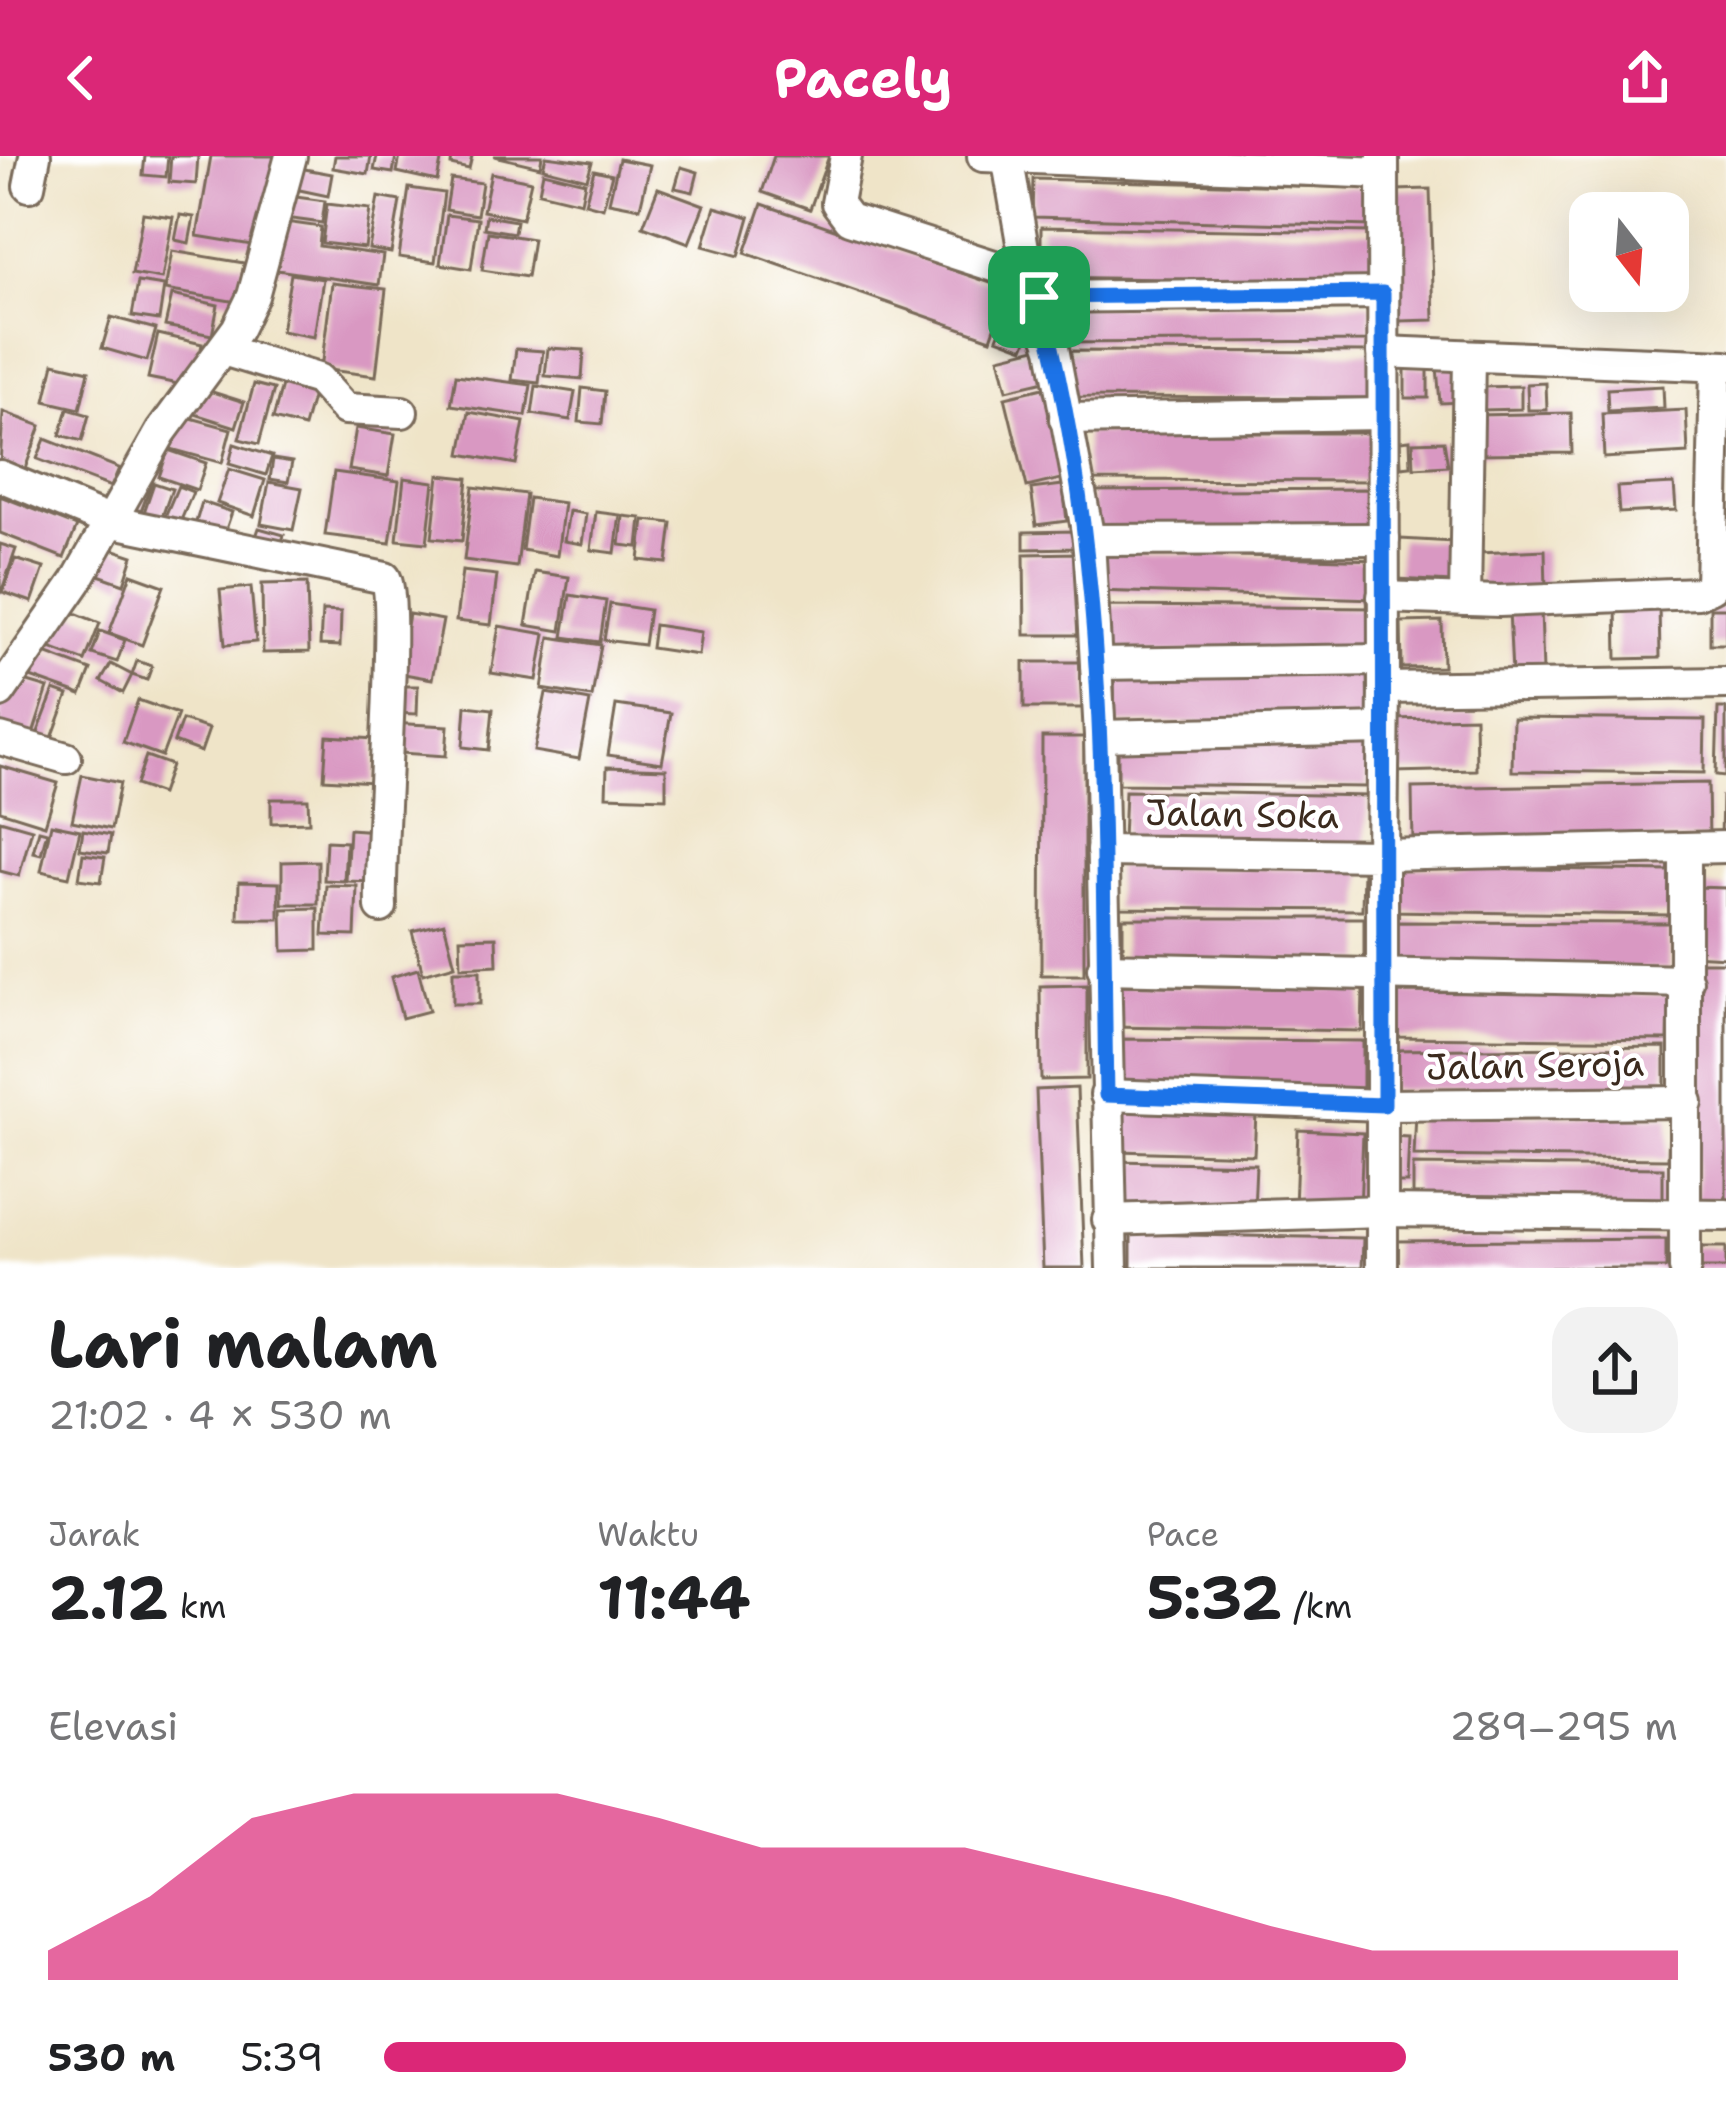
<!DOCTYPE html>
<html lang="id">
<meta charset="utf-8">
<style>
:root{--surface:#fff;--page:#f2f2f2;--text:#202124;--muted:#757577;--accent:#db2777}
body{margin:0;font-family:"Shantell Sans",sans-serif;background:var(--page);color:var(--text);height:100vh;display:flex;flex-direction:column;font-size:45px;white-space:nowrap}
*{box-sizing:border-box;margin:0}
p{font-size:39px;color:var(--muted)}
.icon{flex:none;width:66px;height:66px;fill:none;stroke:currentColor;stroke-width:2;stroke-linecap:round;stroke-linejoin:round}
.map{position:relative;height:1112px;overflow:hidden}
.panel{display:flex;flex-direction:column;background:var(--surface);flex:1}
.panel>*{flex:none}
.needle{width:78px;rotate:163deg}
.fabs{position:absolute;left:1569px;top:36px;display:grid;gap:24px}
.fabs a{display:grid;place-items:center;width:120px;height:120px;border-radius:24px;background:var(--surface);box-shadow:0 12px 48px #0002;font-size:60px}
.pin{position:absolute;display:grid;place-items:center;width:102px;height:102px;color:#fff;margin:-51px;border-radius:24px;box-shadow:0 6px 18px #0006}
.round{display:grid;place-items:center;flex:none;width:126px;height:126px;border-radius:36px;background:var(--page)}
.overview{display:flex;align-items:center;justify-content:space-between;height:204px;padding:0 48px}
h1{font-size:66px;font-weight:700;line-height:90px}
.metrics{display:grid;grid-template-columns:repeat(3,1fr);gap:18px;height:204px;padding:12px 48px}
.metrics div{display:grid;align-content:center}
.metrics b{font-size:60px;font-weight:700}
.metrics small{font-size:33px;font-weight:400}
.metrics p{font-size:33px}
.chart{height:336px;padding:24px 48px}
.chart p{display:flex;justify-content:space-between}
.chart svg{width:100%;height:216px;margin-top:12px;fill:var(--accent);opacity:.7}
ul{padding:0 48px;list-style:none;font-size:39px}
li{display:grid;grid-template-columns:192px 144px 1fr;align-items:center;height:90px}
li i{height:30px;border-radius:15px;background:var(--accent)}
header{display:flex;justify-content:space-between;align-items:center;height:156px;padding:0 48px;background:var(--accent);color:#fff;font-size:54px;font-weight:700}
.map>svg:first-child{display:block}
</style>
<header><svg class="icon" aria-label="back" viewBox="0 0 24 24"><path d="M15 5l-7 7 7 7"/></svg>Pacely<svg class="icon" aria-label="share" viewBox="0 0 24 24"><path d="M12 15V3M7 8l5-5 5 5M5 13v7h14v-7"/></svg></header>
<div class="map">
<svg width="1726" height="1112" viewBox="0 0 1726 1112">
<rect width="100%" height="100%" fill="#fff"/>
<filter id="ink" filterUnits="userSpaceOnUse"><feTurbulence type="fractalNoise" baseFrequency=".00833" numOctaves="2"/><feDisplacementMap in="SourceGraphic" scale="24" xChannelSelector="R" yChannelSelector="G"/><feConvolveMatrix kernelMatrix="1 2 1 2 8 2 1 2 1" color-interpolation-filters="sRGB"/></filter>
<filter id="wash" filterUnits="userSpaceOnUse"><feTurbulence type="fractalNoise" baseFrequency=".004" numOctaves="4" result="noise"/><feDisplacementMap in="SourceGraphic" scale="48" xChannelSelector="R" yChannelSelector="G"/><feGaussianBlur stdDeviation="2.7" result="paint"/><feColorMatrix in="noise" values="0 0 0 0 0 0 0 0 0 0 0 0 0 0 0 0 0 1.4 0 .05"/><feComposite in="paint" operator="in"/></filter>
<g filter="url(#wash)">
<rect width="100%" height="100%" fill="#efe4c8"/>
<g id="blocks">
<!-- building -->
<g fill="#d998c2">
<polygon points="145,0 168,0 166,21 143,19"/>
<polygon points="171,0 198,0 196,28 169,26"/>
<polygon points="211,0 279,0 264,91 197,80"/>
<polygon points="335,0 371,0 368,18 333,12"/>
<polygon points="377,0 396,0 393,17 374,14"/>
<polygon points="400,0 442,0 437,25 397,16"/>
<polygon points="452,0 472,0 469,13 451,9"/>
<polygon points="494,0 542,0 540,11"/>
<polygon points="546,0 592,6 587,23 543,12"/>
<polygon points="774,0 829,0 810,53 762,36"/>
<polygon points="619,3 650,9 640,52 609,46"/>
<polygon points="681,11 698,16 693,36 675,32"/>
<polygon points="299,12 332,18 328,40 295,33"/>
<polygon points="594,14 612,18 603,52 585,47"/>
<polygon points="543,16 585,26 581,46 539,36"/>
<polygon points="491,17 531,25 522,63 483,55"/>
<polygon points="451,23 482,27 477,59 446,54"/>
<polygon points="1033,23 1373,32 1372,70 1032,61"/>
<polygon points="409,32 444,37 435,106 399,101"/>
<polygon points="658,32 704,49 689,87 643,70"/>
<polygon points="1430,33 1434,164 1399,165 1395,34"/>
<polygon points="289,40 325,45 322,67 285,62"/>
<polygon points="378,41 400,45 391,97 369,93"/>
<polygon points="327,48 370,53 365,92 322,87"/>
<polygon points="762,48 1008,133 991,183 745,97"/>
<polygon points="715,51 750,61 739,100 703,90"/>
<polygon points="143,57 173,61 162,123 132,118"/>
<polygon points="180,59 194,61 189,87 175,84"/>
<polygon points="447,59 478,63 471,113 440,108"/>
<polygon points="486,60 516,65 514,77 484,72"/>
<polygon points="285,66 321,71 319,90 383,99 379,129 277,114"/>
<polygon points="1041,71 1374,76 1373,126 1041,121"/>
<polygon points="488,76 533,83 527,121 482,114"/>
<polygon points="172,95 244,107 237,146 165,134"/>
<polygon points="291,118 323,123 314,181 281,175"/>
<polygon points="138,126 164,130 159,164 132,160"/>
<polygon points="332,127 386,133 376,220 321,213"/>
<polygon points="172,139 218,149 212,179 165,170"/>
<polygon points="1371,148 1371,185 1059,187 1058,151"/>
<polygon points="1010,150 1036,160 1024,192 997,182"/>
<polygon points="111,161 156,173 147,205 102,192"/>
<polygon points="158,178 202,188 193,231 148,222"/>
<polygon points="548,192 584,194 582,223 545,220"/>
<polygon points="1036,192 1045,225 1007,234 999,201"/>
<polygon points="516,193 543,195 539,227 512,224"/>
<polygon points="1069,195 1372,196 1371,242 1069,241"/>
<polygon points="54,207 89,215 80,253 45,245"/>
<polygon points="1405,210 1428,211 1428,242 1405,242"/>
<polygon points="1459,210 1461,246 1440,247 1437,211"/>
<polygon points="456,219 531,229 526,260 451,249"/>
<polygon points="284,222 315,231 304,271 273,263"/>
<polygon points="1546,227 1547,254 1528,254 1527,228"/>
<polygon points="254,228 274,233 259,288 239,283"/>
<polygon points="536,230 575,236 570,264 532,258"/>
<polygon points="1521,230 1521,253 1482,254 1481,231"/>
<polygon points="1663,230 1664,252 1608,255 1607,233"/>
<polygon points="582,232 605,235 602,268 579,266"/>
<polygon points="1043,232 1065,322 1027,331 1005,241"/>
<polygon points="203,233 244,246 236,271 195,258"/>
<polygon points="68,253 89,259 82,285 60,279"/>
<polygon points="1686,254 1688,297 1604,302 1602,258"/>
<polygon points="3,256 41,270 23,318 0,309"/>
<polygon points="469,256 524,266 516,308 461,298"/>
<polygon points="1571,257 1572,297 1477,298 1476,259"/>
<polygon points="180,259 231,273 222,307 171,293"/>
<polygon points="356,272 395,278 388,320 349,314"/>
<polygon points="1086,277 1376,277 1375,325 1086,324"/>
<polygon points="45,283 119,312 111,331 37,303"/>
<polygon points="1410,284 1411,310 1401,311 1400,285"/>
<polygon points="1444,285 1448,310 1414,312 1413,286"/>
<polygon points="234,288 272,300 266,319 229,308"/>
<polygon points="168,294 206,307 197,334 159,321"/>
<polygon points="273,303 292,306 288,326 270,323"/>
<polygon points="229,313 265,324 254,360 217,347"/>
<polygon points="139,315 154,321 138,363 124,357"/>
<polygon points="334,316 399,325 390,387 325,379"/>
<polygon points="439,319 468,322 462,385 432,382"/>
<polygon points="404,322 434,326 427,387 397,384"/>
<polygon points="269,326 302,332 293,374 261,368"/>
<polygon points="154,327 172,333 158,372 141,365"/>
<polygon points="1674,328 1676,354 1619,357 1617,331"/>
<polygon points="1063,329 1067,365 1036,369 1031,333"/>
<polygon points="178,330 193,336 176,376 161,370"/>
<polygon points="473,331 526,338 517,411 464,404"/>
<polygon points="1370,333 1371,374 1092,376 1092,335"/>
<polygon points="0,340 77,370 64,402 0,377"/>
<polygon points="529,342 564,347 557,400 522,394"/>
<polygon points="202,346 232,356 222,385 193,376"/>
<polygon points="569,355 586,358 582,388 564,385"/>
<polygon points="596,356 620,359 615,397 591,394"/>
<polygon points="623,360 641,362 638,391 620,389"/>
<polygon points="644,364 672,367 667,407 639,404"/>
<polygon points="259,372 284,379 278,400 252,392"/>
<polygon points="1076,375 1076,392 1024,393 1024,376"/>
<polygon points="1400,383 1454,386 1452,426 1397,423"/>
<polygon points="0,388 16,393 1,437 0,437"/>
<polygon points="100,389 133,400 124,428 90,416"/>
<polygon points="1545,394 1546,433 1480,436 1479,397"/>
<polygon points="1096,396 1378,404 1377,443 1095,435"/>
<polygon points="1080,397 1081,479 1025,479 1024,398"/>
<polygon points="15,403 44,412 32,446 3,436"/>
<polygon points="462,415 497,419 491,469 456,465"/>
<polygon points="535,416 569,421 561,475 526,469"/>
<polygon points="131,418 164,430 142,489 109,477"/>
<polygon points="307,427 309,496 263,497 262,428"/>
<polygon points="251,431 256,486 225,489 220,434"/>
<polygon points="570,439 606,445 600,486 563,481"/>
<polygon points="610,448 649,454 644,489 604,484"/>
<polygon points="1659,449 1660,502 1617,503 1616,450"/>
<polygon points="1102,450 1378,452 1378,499 1101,497"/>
<rect x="1710" y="452" width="16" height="36"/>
<polygon points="65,453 100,467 85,505 50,492"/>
<polygon points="1541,453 1543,517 1512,518 1509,454"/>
<polygon points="322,455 341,456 340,490 320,489"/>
<polygon points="409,458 443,464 432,523 399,517"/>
<polygon points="1442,465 1443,511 1402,512 1401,466"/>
<polygon points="654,469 701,476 698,499 651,492"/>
<polygon points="499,470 545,478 537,524 491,517"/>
<polygon points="100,475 125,484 117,506 92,498"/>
<polygon points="550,481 601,489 592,541 542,533"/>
<polygon points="34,493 91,514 81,539 25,519"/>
<polygon points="137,505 152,510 147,524 132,519"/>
<rect x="1024" y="506" width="64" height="46"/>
<polygon points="111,508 132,519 123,537 101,525"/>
<polygon points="1367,516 1368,564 1115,568 1114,519"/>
<polygon points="11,521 48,532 31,584 0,574 0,552"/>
<polygon points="392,530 418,530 417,558 392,557"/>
<polygon points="54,534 68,539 49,590 35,584"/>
<polygon points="546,537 590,545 579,603 534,595"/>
<polygon points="138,544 178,558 162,600 123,586"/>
<polygon points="616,549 671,557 662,607 608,599"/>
<polygon points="466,550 493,553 489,594 463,591"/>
<polygon points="1718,552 1726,552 1726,620 1716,619"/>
<polygon points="1475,561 1476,614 1393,616 1392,563"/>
<polygon points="1513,562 1705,564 1704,617 1512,615"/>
<polygon points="182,564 209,573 201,596 174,586"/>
<polygon points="388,567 448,570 446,600 386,596"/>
<polygon points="327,580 375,583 373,626 324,623"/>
<polygon points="1042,581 1084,581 1084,819 1041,819"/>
<polygon points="1118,583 1368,587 1367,631 1118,628"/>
<polygon points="146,600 171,609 161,638 136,629"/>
<polygon points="0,610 58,627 45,669 0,655"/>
<polygon points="607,611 666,613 666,642 606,640"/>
<polygon points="82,619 120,627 111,673 72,665"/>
<polygon points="1708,627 1709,683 1413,688 1412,632"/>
<polygon points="1125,635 1367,640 1366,689 1123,684"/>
<polygon points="1722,641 1726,642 1726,683 1721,683"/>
<polygon points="271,643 308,643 309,666 271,667"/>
<polygon points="0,664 32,673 19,720 0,715"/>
<polygon points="51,668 80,674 69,721 41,715"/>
<polygon points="349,673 377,675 374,726 346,725"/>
<polygon points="39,674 47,676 41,698 33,696"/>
<polygon points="83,674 111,679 108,697 80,693"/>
<polygon points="326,685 346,686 344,725 324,724"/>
<polygon points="83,698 105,701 101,726 79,723"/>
<polygon points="318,705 318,748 282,748 282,706"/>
<polygon points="1116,711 1363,713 1362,754 1115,752"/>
<polygon points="1389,711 1671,715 1670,759 1388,755"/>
<polygon points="239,726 279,727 279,763 238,763"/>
<polygon points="326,729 357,730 355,780 323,779"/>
<polygon points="1694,731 1726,732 1726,801 1691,799"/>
<polygon points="318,752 318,794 283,795 282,753"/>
<rect x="1123" y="762" width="241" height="43"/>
<polygon points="1386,766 1669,767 1669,813 1386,812"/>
<polygon points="444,767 455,809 423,818 412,775"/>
<polygon points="496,781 497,809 461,811 460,782"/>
<polygon points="1701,806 1726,806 1726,1057 1696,1056"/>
<polygon points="418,813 429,855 402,862 391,821"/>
<rect x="453" y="815" width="27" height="33"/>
<polygon points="1087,829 1087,923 1041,924 1040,830"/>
<polygon points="1110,829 1363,834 1362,875 1109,871"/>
<polygon points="1391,836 1669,839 1668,884 1390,881"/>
<polygon points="1113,883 1363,885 1363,934 1112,932"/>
<polygon points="1665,891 1665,930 1390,934 1390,894"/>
<polygon points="1077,932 1084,1112 1043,1112 1036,934"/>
<polygon points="1119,953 1256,957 1254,999 1118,995"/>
<polygon points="1416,957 1669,961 1668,1003 1414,1000"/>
<polygon points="1298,974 1363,977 1360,1054 1295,1052"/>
<polygon points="1388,980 1409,981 1407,1027 1387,1027"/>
<polygon points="1114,1005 1256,1008 1254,1055 1113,1051"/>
<polygon points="1413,1009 1663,1012 1663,1056 1413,1054"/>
<polygon points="1131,1078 1363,1082 1362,1112 1131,1112"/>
<polygon points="1666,1083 1666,1112 1392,1112 1393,1085"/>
<polygon points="1692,1091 1726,1091 1726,1112 1693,1112"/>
</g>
</g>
</g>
<g filter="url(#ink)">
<use href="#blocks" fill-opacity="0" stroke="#7a6b5a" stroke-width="3"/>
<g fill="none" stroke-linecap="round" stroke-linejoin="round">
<!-- street casing -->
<g stroke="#7a6b5a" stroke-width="36">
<g id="street">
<polyline points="846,0 837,47 849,63 1028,121"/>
<polyline points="983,0 1383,17"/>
<polyline points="1007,0 1028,121 1053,192 1089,384 1100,580 1112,1112"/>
<polyline points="1383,0 1384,532 1726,527"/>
<polyline points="29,30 35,0"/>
<polyline points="1039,141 1383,137"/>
<polyline points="223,194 318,223 345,253 402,256"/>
<polyline points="1383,196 1726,210"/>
<polyline points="1065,263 1383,258"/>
<path d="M0 320 109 365 385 422C400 443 378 700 381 751"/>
<polyline points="1089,384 1384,383"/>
<polyline points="1383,441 1499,445 1698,437 1711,431 1716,211"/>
<polyline points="1465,444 1469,201"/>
<polyline points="1096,508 1384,504"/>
<polyline points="1384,532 1382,699 1726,691"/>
<polyline points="0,536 76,426 161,276 237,173 253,140 291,0"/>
<polyline points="1100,580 1383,573"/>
<polyline points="0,583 66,602"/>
<polyline points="1102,695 1382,699 1382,1055 1108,1064"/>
<polyline points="1103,812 1687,825"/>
<polyline points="1106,939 1383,949 1687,946"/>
<polyline points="1382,1112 1382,1055 1726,1059"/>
<polyline points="1685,1112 1685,694"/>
</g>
</g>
<!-- street -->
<use href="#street" stroke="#fff" stroke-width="30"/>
</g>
</g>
<g fill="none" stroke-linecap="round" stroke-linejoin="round" filter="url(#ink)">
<!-- route casing -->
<g stroke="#fff" stroke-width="24">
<path id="route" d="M1383 137 1384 949 1106 939C1101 672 1111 401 1039 141Z"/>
</g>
<!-- route -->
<use href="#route" stroke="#1a73e8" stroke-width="15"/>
</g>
<g text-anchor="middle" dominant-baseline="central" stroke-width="9" stroke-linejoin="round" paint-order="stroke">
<!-- street labels -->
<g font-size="36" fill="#3b2a1e" stroke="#fff">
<text transform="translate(1242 658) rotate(1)">Jalan Soka</text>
<text transform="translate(1535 909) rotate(-1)">Jalan Seroja</text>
</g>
</g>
</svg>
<div class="fabs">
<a><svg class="needle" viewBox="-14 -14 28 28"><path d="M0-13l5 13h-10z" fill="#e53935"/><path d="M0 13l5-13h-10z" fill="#757577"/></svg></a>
</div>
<div class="pin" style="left:1039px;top:141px;background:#1e9e55"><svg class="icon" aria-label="arrive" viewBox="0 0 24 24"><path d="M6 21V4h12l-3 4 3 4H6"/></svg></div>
</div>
<section class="panel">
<div class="overview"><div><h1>Lari malam</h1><p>21:02 · 4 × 530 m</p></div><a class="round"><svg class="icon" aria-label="share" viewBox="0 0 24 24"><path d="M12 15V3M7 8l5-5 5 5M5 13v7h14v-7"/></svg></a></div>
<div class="metrics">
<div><p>Jarak</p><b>2.12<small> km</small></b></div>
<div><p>Waktu</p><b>11:44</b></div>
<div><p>Pace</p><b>5:32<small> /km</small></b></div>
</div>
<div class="chart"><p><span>Elevasi</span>289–295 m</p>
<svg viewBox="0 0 160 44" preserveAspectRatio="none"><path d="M0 44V38L10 27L20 11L30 6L40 6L50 6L60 11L70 17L80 17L90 17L100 22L110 27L120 33L130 38L140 38L150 38L160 38V44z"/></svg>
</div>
<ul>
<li><b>530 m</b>5:39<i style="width:79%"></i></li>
</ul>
</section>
